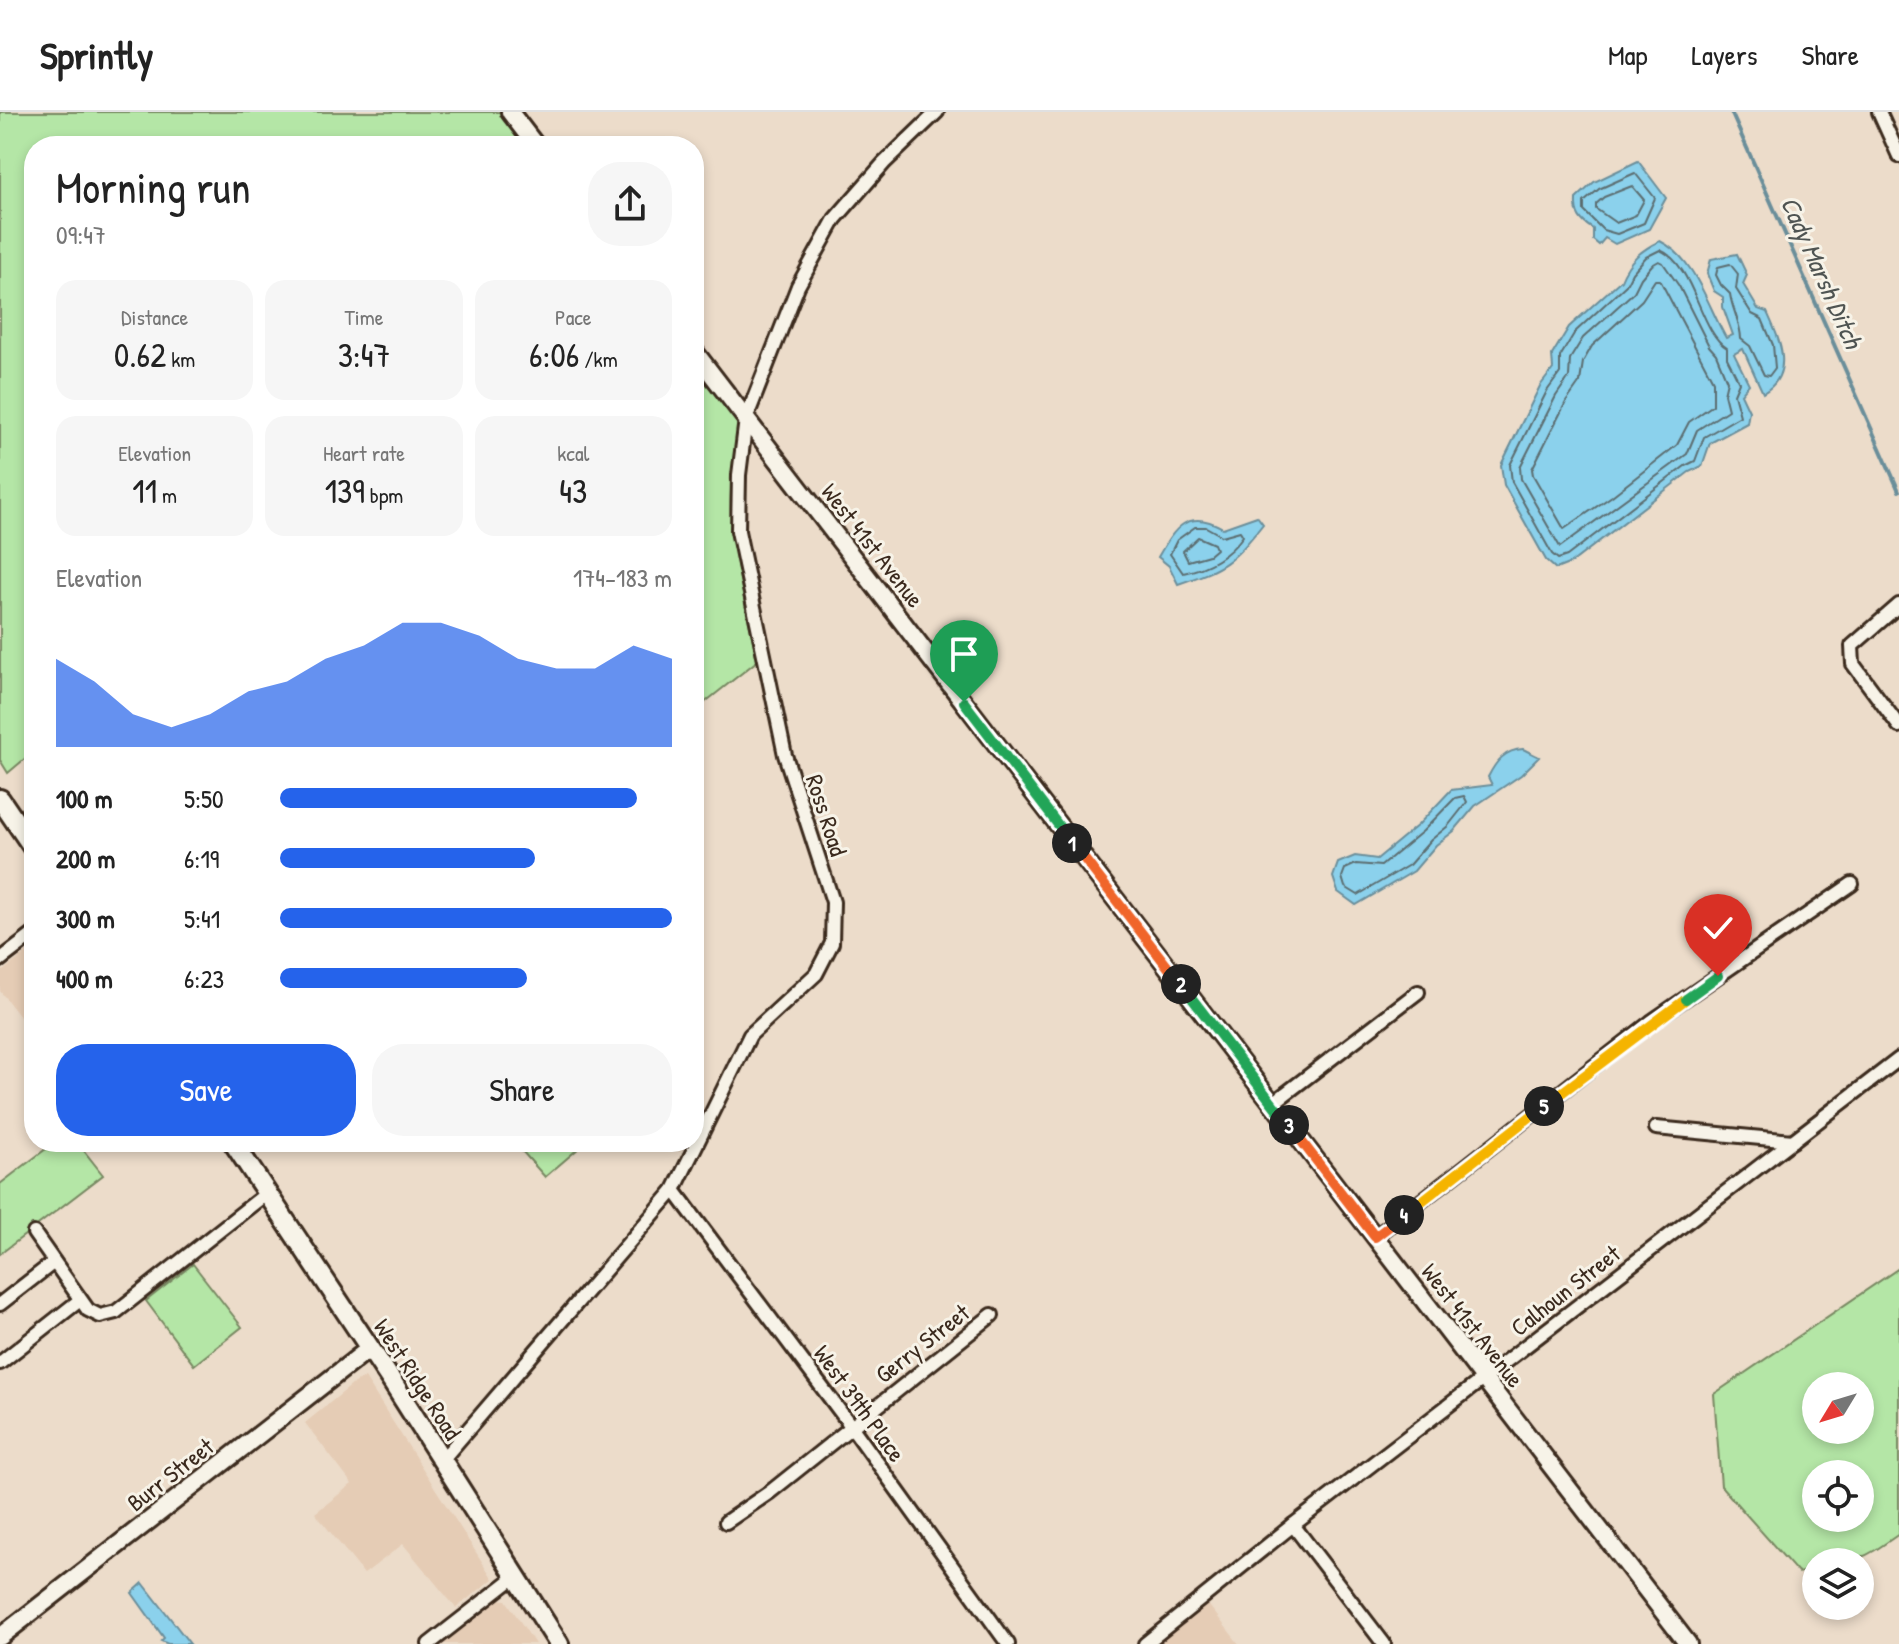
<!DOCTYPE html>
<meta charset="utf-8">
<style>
:root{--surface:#fff;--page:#f6f6f6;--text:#222;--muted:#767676;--line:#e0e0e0;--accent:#2563eb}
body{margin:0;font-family:"Patrick Hand",sans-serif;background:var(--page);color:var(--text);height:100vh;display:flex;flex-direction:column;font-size:30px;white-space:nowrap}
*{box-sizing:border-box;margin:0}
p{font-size:26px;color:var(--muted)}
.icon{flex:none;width:44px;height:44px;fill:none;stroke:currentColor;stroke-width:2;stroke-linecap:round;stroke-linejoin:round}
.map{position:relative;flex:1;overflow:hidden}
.details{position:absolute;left:24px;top:24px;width:680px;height:1016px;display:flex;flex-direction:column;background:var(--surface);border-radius:32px;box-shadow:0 4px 12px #0003}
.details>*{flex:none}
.needle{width:52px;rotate:232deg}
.tools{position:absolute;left:1802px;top:1260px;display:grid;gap:16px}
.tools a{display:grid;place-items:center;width:72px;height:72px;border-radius:50%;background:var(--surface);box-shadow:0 4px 12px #0003;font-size:40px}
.pin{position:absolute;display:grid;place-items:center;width:68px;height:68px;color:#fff;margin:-82px -34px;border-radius:50% 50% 50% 0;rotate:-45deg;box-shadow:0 0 8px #0007}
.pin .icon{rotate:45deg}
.km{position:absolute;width:40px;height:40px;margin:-20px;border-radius:50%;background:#222;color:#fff;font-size:22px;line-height:40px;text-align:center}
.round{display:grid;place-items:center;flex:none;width:84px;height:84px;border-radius:32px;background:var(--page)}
.summary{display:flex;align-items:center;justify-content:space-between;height:136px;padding:0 32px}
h1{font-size:44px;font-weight:600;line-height:60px}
.metrics{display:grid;grid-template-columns:repeat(3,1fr);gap:12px;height:136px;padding:8px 32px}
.metrics div{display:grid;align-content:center;border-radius:20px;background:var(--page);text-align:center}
.metrics b{font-size:34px;font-weight:600}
.metrics small{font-size:22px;font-weight:400}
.metrics p{font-size:22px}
.chart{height:224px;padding:16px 32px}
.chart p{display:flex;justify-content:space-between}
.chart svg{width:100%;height:144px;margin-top:8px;fill:var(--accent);opacity:.7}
.cta{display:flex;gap:16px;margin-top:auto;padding:16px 32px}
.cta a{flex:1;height:92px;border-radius:32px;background:var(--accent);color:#fff;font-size:32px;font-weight:600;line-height:92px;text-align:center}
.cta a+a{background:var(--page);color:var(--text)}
ul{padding:0 32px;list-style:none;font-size:26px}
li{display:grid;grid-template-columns:128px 96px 1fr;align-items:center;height:60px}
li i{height:20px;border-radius:10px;background:var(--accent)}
header{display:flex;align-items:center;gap:48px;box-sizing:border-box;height:112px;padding:0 40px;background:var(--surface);border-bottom:2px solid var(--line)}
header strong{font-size:38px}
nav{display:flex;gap:44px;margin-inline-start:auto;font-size:28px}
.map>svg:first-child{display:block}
</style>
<header>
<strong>Sprintly</strong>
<nav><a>Map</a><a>Layers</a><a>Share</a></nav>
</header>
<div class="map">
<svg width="1899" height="1532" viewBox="0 0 1899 1532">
<rect width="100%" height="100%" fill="#ecdcca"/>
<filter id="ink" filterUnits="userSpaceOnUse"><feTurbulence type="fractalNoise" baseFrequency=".0125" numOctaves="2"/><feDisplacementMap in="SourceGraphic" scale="16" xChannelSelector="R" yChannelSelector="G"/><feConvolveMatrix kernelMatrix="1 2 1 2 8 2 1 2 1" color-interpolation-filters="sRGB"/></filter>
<g filter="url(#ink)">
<!-- built -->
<g fill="#e5ccb5">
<polygon points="34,835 34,923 0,879 0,861"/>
<polygon points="365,1266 493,1467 456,1496 403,1432 364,1462 315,1401 352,1372 305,1311 358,1268"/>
<polygon points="1203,1486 1239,1532 1144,1532"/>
<polygon points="499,1487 506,1488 535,1532 441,1532"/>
</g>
<!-- green -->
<g fill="#b4e6a6" stroke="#788862" stroke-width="2" fill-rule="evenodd">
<polygon points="0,0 506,0 532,34 34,34 34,639 8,661 0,648"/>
<path d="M694 244 742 311C736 334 732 355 731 378 728 432 747 495 757 549L694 599Z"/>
<polygon points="55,1030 77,1030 103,1063 0,1142 0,1072"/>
<polygon points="514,1030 586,1030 545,1065"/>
<polygon points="193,1152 242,1215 194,1253 146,1189"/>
<path d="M1899 1156V1422C1863 1447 1861 1450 1816 1450V1457L1798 1461 1721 1374 1714 1282ZM1816 1274H1860V1318H1816ZM1816 1362H1860V1406H1816Z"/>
</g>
<!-- water -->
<g fill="#8bd1ec" stroke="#6b8e9a" stroke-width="2">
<path d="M1638 49 1666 86 1649 117 1615 132 1605 126 1599 133 1593 128V117C1580 109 1575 102 1576 87L1594 70Z"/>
<path d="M1660 129C1695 146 1708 194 1726 226L1733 223 1723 195V185L1714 179 1707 162 1711 147 1737 142 1747 163 1743 172 1758 197 1767 200C1779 227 1796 261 1763 281L1743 237 1734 242 1749 272 1741 282 1749 299 1747 311 1710 331 1702 354 1689 360 1571 451 1556 457 1546 448 1504 373 1501 353 1540 274 1553 257 1552 243 1569 215 1621 168C1629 148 1641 138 1660 129Z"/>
<path d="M1257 404 1263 412C1232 451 1225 456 1178 472L1169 454 1158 445C1175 415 1188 396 1223 416Z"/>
<path d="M1523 637 1539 645 1521 663 1475 694 1454 719 1436 733 1414 759 1356 793 1338 780 1333 765 1338 751 1355 744 1377 747 1418 713 1451 678 1492 673 1488 665C1496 649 1505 638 1523 637Z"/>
<polygon points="143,1471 190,1532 168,1532 161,1529 164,1526 132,1481"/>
</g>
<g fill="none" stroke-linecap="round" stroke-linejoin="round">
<!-- shore -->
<g stroke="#5b6d70" stroke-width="2">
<polygon points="1635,61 1655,86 1644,111 1617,122 1603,118 1584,99 1584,90 1599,77"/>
<polygon points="1632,74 1644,88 1636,103 1616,111 1596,97 1596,92 1604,85"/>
<path d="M1660 138C1695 153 1699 219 1727 236V246L1739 270 1734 282 1740 304 1704 325 1695 349 1685 354 1567 444 1558 447 1552 442 1512 370 1510 353 1547 279 1560 261V245L1575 220 1626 173 1632 161 1646 145Z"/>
<polygon points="1659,149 1663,151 1679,174 1709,234 1716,242 1727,269 1724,282 1728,298 1697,318 1687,342 1560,435 1521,367 1520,355 1556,284 1569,265 1570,247 1583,226 1634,180 1641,166 1652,153"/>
<path d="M1730 152 1738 162 1736 177 1752 202 1762 207 1773 233 1775 256 1769 264 1764 263 1750 234 1741 227C1741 212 1732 197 1730 182L1721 173 1716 163 1718 155Z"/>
<polygon points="1655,168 1660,168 1713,269 1713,293 1689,310 1677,333 1612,384 1564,417 1533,363 1532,357 1566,290 1580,270 1583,250 1592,234 1642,188"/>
<path d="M1195 415H1206L1222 424 1240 419 1243 424C1228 445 1208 456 1183 461L1170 442 1177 428Z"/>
<polygon points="1198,425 1214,432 1216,437 1209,443 1188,449 1183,439"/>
<polygon points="1464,684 1467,690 1448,714 1431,728 1409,753 1358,783 1345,775 1342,765 1345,757 1356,752 1381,754 1423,719 1455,686"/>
</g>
<!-- stream -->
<polyline stroke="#6b8e9a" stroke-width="4" points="1731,0 1899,379"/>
<!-- street casing -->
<g stroke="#3b2a1e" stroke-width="18">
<g id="street">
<polyline points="1879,0 1899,44"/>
<polyline points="1899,493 1852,534 1853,552 1899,614"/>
<polyline points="0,848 34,822"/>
<polyline points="1272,992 1418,880"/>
<polyline points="1656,1016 1793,1029"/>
<polyline points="674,1078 851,1314 1008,1532"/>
<polyline points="34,1121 88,1198 100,1204 116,1200 267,1081"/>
<polyline points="1375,1125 1651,910 1852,772"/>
<polyline points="0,1192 54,1150"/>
<polyline points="0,1251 80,1188"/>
<polyline points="442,1348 674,1078 750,923 816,862 832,831 833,790 785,643 738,419 739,363 746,307 798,174 835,107 884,51 937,0"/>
<polyline points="726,1410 770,1380 992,1203"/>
<polyline points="1293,1413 1384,1532"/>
<polyline points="429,1532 516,1464"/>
<polyline points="1145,1532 1293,1413 1899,947"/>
</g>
</g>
<!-- secondary casing -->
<g stroke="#3b2a1e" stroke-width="22">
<g id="secondary">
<polyline points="510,0 536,34"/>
<polyline points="694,239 1688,1532"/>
<polyline points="0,1525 370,1236"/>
</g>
</g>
<!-- primary casing -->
<g stroke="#3b2a1e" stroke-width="24">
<g id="primary">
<polyline points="0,687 34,737"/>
<polyline points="233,1030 391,1268 559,1532"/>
</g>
</g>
<!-- street -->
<use href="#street" stroke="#f7f3e8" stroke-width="12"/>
<!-- secondary -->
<use href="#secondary" stroke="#f7f3e8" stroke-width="16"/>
<!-- primary -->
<use href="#primary" stroke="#f7f3e8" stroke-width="18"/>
</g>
</g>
<g fill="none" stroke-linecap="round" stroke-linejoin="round" filter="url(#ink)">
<!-- split-1 casing -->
<g stroke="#fff" stroke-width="16">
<polyline id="split-1" points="964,590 1072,731"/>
</g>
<!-- split-2 casing -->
<g stroke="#fff" stroke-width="16">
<polyline id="split-2" points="1072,731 1181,872"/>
</g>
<!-- split-3 casing -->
<g stroke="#fff" stroke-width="16">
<polyline id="split-3" points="1181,872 1289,1013"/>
</g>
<!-- split-4 casing -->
<g stroke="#fff" stroke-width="16">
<polyline id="split-4" points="1289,1013 1375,1125 1404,1103"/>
</g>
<!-- split-5 casing -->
<g stroke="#fff" stroke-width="16">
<polyline id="split-5" points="1404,1103 1544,994"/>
</g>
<!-- split-6 casing -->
<g stroke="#fff" stroke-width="16">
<polyline id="split-6" points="1544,994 1686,887"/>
</g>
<!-- split-7 casing -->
<g stroke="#fff" stroke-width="16">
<polyline id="split-7" points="1686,887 1718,864"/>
</g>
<!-- split-1 -->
<use href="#split-1" stroke="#22a559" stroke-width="10"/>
<!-- split-2 -->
<use href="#split-2" stroke="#f0652b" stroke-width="10"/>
<!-- split-3 -->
<use href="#split-3" stroke="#22a559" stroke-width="10"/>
<!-- split-4 -->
<use href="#split-4" stroke="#f0652b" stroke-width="10"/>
<!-- split-5 -->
<use href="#split-5" stroke="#f5b400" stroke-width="10"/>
<!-- split-6 -->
<use href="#split-6" stroke="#f5b400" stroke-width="10"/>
<!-- split-7 -->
<use href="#split-7" stroke="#22a559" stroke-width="10"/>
</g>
<g text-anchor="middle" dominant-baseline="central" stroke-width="6" stroke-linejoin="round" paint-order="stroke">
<!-- street labels -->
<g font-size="24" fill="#3b2a1e" stroke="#f7f3e8">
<text transform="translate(873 433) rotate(52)">West 41st Avenue</text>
<text transform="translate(827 703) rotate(72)">Ross Road</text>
<text transform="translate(1565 1178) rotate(-38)">Calhoun Street</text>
<text transform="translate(1473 1213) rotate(52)">West 41st Avenue</text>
<text transform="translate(922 1231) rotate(-38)">Gerry Street</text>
<text transform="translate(418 1267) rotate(57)">West Ridge Road</text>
<text transform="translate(860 1291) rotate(54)">West 39th Place</text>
<text transform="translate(170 1362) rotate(-38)">Burr Street</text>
</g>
<!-- water labels -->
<g font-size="26" font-style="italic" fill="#4f5452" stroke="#f7f3e8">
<text transform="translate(1822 160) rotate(66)">Cady Marsh Ditch</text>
</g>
</g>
</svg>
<div class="tools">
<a><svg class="needle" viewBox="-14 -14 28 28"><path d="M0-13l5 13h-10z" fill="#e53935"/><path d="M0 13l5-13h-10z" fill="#767676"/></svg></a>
<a><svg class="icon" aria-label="locate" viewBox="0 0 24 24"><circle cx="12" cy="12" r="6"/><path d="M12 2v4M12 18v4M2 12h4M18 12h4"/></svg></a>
<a><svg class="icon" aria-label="layers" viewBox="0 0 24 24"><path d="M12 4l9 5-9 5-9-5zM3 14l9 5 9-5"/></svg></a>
</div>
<div class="pin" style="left:964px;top:590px;background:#1e9e55"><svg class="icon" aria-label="arrive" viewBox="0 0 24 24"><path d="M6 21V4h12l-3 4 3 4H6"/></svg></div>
<div class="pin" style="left:1718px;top:864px;background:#d93025"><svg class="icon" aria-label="check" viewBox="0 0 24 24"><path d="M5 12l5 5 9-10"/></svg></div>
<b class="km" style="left:1072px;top:731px">1</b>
<b class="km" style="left:1181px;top:872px">2</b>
<b class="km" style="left:1289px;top:1013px">3</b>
<b class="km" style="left:1404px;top:1103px">4</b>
<b class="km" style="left:1544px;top:994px">5</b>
<section class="details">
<div class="summary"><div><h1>Morning run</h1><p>09:47</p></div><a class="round"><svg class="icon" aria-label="share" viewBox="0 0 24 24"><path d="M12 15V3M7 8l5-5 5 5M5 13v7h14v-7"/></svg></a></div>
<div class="metrics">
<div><p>Distance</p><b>0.62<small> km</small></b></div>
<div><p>Time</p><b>3:47</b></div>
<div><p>Pace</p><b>6:06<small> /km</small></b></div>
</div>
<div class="metrics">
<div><p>Elevation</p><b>11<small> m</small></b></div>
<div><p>Heart rate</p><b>139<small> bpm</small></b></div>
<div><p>kcal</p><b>43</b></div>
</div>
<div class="chart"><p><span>Elevation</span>174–183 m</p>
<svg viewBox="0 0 160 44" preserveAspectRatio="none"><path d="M0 44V17L10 24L20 34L30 38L40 34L50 27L60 24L70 17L80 13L90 6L100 6L110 10L120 17L130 20L140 20L150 13L160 17V44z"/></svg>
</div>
<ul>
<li><b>100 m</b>5:50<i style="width:91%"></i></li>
<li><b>200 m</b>6:19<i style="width:65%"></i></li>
<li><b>300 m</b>5:41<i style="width:100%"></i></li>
<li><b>400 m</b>6:23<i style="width:63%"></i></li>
</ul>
<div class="cta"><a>Save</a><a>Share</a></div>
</section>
</div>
